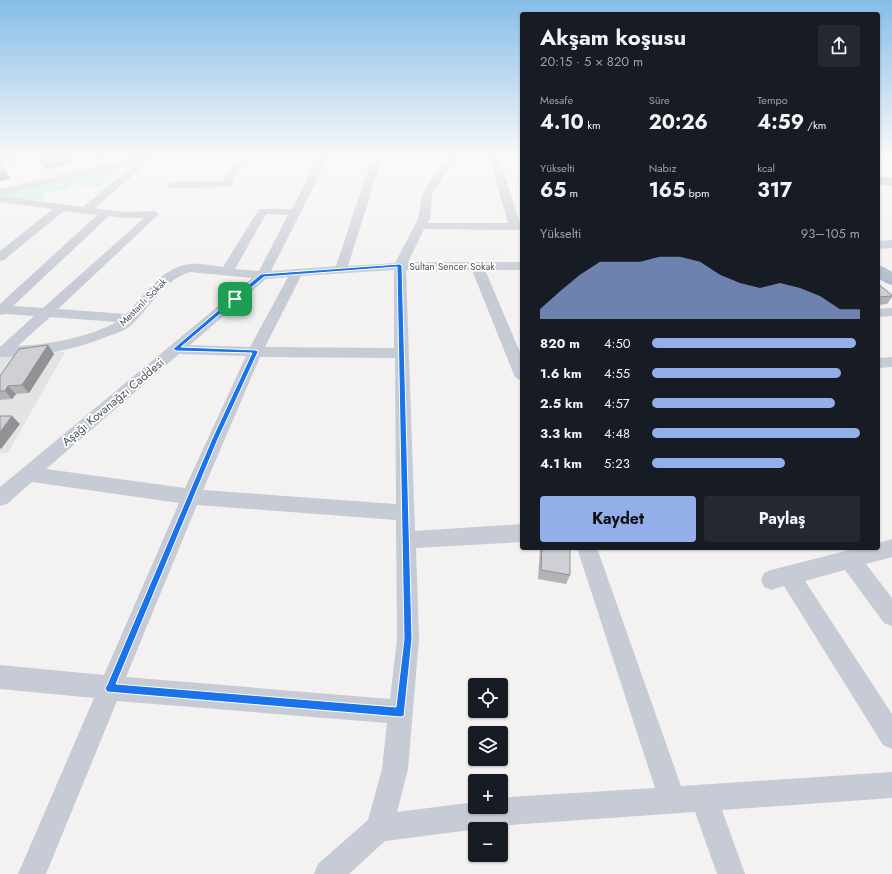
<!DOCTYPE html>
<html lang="tr">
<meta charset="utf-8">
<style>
:root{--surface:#171b24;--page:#242831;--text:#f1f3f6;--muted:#9ea1a6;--accent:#94aeea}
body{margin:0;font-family:Jost,sans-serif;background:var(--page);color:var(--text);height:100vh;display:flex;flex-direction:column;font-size:15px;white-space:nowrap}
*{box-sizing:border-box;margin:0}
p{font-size:13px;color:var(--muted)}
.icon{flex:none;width:22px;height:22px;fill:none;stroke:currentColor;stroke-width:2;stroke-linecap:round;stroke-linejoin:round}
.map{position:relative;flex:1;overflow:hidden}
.panel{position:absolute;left:520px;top:12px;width:360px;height:538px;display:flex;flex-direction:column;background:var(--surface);border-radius:4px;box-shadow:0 1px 3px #0004}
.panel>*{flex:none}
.controls{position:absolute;left:468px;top:678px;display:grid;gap:8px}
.controls a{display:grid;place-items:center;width:40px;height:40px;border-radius:4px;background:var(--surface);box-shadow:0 1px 3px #0004;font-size:20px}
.pin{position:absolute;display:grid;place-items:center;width:34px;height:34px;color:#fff;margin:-17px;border-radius:8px;box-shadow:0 2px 6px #0006}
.round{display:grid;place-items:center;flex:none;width:42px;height:42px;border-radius:4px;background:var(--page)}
.overview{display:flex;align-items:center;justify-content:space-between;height:68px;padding:0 20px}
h1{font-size:22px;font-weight:700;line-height:30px}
.figures{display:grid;grid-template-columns:repeat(3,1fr);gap:6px;height:68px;padding:4px 20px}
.figures div{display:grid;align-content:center}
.figures b{font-size:20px;font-weight:700}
.figures small{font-size:11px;font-weight:400}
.figures p{font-size:11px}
.chart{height:112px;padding:8px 20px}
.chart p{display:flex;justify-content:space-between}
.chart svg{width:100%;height:72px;margin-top:4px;fill:var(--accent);opacity:.7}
.primary-button{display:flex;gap:8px;margin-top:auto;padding:8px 20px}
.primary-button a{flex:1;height:46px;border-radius:4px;background:var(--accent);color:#111;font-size:16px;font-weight:700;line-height:46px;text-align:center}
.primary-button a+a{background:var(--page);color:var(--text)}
ul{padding:0 20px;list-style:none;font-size:13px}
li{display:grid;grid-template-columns:64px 48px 1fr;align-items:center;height:30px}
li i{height:10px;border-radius:5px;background:var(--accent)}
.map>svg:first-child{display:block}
</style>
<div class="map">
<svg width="892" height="874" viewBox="0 0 892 874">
<rect width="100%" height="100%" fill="#f3f2f1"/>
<!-- education -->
<polygon fill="#e4e3e3" points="65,352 8,453 0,453 0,355"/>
<!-- green -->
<polygon fill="#c3eeda" points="119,165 124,166 99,187 71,185 66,189 43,194 44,201 0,196 0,194"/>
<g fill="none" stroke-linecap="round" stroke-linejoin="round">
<!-- minor -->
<g fill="#c6cbd5" fill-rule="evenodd">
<path d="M133 158H153L95 208 123 212 154 211 159 214 58 309 126 314C145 296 161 267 190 264 200 263 213 266 223 267L259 209H292L318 158H328L271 271 336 266 372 158H382L348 266 395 263 418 219 422 195 445 158H455L432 195 430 219 428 223H508L489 158H499L520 224H522V230L424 229 408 262H522V270H485L522 357V380L517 379 514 375 472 270H406L415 531 522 524V542L416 548 419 639 408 769 397 812 475 802V807H501V799L510 797 655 788 577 548H597L681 786 892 772V798L722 810 745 874H717L695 812 510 825 385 841 349 874H314L318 864 368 820 382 769 387 723 117 701 46 874H18L94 698 0 689V665L104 675 179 503 32 482 7 504 0 506V487L252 278 190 272C162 280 151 308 130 326 124 331 117 333 111 335 76 350 38 357 0 357V347L34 316 5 314 0 315V304L97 215 64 211 4 260 0 261V251L53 209 0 202V196L83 207 136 163 0 195V189ZM266 214 288 215 259 271 235 269ZM109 216 123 218H144L43 308 13 306ZM394 270V348L265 347 301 276ZM288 277 250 347 190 345 266 279ZM50 317 117 322C86 338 52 344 18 346ZM179 354 246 356 185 488 46 469ZM260 357 395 358 396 504 203 490ZM197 505 396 520 397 639 390 699 126 677Z"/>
<polygon points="236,158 246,158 230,187 171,188 166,185 171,182 223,182"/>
<polygon points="892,240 892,248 878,249 878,241"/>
<polygon points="892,308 892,316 878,317 878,309"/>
<polygon points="892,357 892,367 878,368 878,358"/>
<polygon points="892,539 892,557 866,564 892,598 892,626 884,623 845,570 805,581 892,714 892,749 883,745 784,586 771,590 764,587 761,580 764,573 771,570 857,548 878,548 878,543"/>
</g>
<!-- major -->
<g fill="#b3bcce" fill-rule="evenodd">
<polygon points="0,158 22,158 20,161 0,166"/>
<polygon points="878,176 892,178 892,186 878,184"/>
<polygon points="878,265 884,267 892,272 892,285 886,283 878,278"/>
</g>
</g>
<!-- wall -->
<g fill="#b1b3b7">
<polygon points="878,284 892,295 892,297 887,304 878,305"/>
<polygon points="48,345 54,354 29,393 16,394 12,399 0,400 0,376"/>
<polygon points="540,548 570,548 570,575 566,584 538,579"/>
</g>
<!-- shaded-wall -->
<g fill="#909295">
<polygon points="60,158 72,158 75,163 46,169 41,162"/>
<polygon points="98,158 111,158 100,161"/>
<polygon points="0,161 5,169 10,179 0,181"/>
<polygon points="48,345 54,354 29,393 22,385"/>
<polygon points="8,386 16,394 12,399 5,391"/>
<polygon points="12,416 20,424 1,449 0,448 0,432"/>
</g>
<!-- building -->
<g fill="#ced0d5" stroke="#909295">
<polygon points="40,158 60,158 41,162"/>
<polygon points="0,161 5,171 0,172"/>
<polygon points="878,284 892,295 892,296 878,297"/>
<polygon points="48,345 22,385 8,386 5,391 0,391 0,376 19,349"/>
<polygon points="0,416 12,416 0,432"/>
<polygon points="542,548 570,548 570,575 541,570"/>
</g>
<!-- sky -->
<linearGradient id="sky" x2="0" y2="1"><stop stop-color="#85bde8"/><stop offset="0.56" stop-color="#faf9f9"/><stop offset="1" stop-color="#faf9f9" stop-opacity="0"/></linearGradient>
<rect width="892" height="281" fill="url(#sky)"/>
<!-- route -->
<path fill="#1a73e8" stroke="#fff" fill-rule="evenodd" d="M400 264 402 266 412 639 404 716 401 717 107 692 105 688 107 685 212 439 252 353 176 351 173 349 174 348 261 274ZM397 267 404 639 396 707 116 684 218 439 258 352 256 350 181 347 264 277Z"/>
<g text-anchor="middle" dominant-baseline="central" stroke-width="3.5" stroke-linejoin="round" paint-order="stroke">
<!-- far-street labels -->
<g font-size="10" fill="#4a515e" stroke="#fff">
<text x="452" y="266">Sultan Sencer Sokak</text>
<text transform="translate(143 302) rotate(-45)">Mestanlı Sokak</text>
</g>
<!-- street labels -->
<g font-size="12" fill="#4a515e" stroke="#fff">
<text transform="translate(113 402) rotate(-40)">Aşağı Kovanağzı Caddesi</text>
</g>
</g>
</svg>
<div class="controls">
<a><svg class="icon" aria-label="locate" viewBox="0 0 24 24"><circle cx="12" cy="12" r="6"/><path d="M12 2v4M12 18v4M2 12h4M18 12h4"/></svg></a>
<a><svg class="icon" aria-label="layers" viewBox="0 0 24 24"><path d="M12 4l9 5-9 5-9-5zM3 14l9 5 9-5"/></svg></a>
<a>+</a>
<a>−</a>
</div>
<div class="pin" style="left:235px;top:299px;background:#1e9e55"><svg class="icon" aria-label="arrive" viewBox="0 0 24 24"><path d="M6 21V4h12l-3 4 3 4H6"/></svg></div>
<section class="panel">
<div class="overview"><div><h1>Akşam koşusu</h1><p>20:15 · 5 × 820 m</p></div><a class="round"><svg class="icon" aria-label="share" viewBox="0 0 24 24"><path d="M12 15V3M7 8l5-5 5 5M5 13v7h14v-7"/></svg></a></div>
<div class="figures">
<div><p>Mesafe</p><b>4.10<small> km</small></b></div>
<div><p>Süre</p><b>20:26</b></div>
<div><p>Tempo</p><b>4:59<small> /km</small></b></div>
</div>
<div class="figures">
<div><p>Yükselti</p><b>65<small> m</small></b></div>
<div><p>Nabız</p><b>165<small> bpm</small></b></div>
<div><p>kcal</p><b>317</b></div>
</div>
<div class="chart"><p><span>Yükselti</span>93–105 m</p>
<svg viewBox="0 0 160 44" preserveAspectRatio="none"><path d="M0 44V38L10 27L20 17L30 9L40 9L50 9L60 6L70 6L80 9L90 17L100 22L110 25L120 22L130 25L140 30L150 38L160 38V44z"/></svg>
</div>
<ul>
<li><b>820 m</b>4:50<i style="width:98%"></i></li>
<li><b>1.6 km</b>4:55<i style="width:91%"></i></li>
<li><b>2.5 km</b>4:57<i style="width:88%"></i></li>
<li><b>3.3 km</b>4:48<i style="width:100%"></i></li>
<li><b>4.1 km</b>5:23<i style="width:64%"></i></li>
</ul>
<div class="primary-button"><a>Kaydet</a><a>Paylaş</a></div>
</section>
</div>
